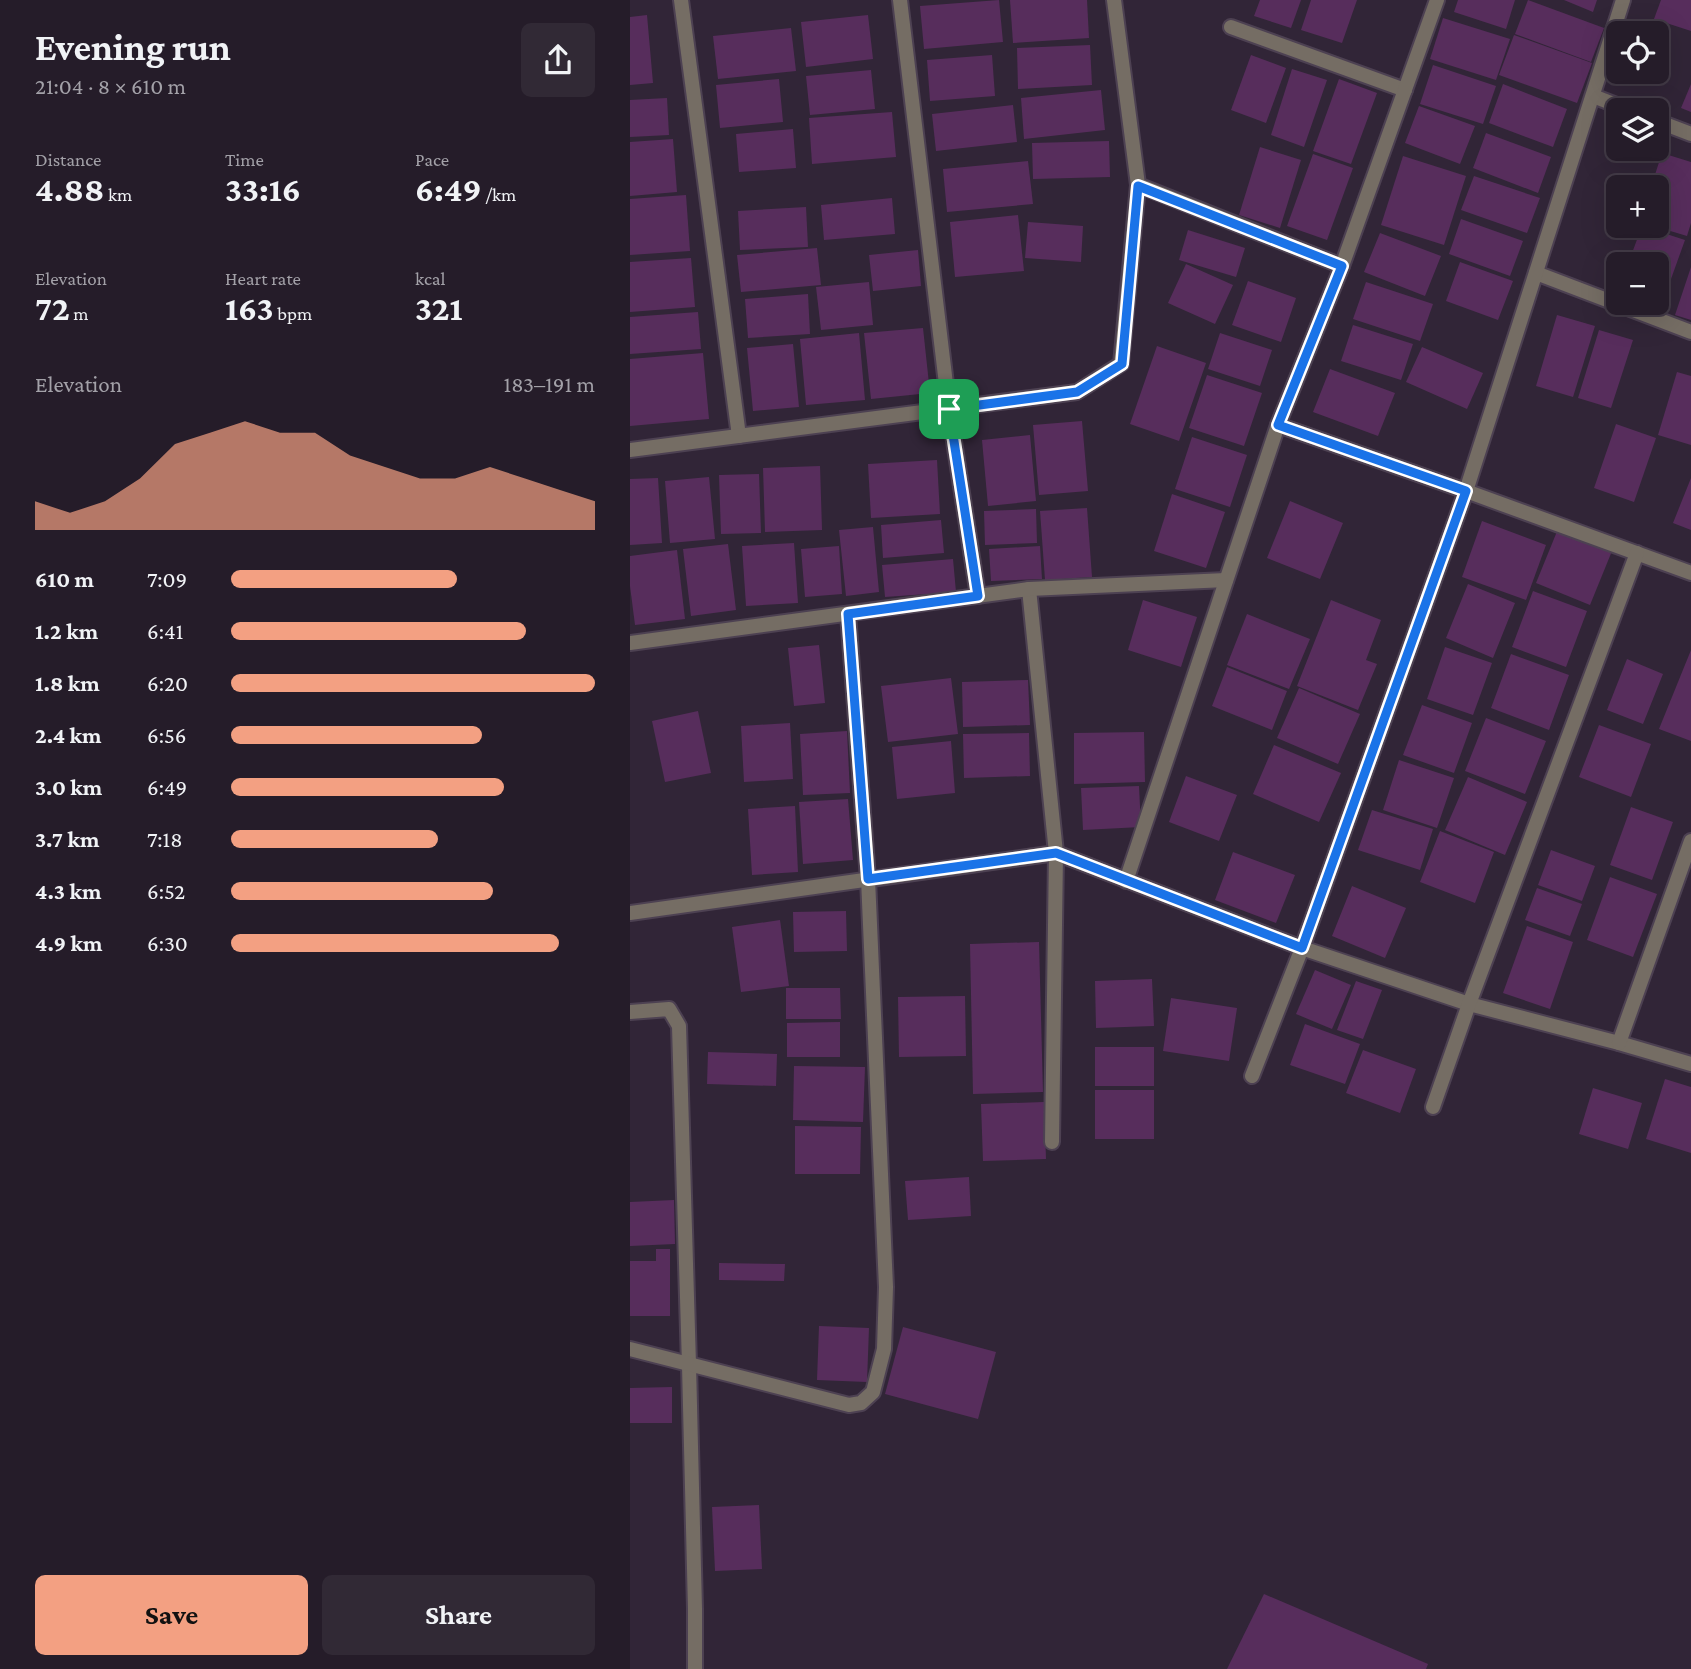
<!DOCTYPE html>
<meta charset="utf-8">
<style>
:root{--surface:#251c29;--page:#312935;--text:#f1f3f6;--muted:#a3a1a8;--line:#423a46;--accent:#f3a082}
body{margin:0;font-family:"Crimson Pro",serif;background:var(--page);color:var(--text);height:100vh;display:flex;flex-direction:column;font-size:26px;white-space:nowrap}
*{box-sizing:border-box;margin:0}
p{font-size:23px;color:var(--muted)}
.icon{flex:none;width:38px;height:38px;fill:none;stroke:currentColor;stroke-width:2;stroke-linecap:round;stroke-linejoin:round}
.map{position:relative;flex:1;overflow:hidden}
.drawer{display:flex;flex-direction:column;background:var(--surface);width:630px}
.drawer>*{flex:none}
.tools{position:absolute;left:976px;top:21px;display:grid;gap:14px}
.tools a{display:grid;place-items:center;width:63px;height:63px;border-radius:10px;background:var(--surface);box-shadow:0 7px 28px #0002,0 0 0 2px var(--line);font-size:35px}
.pin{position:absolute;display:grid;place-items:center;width:60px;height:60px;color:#fff;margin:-30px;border-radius:14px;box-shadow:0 4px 10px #0006}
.round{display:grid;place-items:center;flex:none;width:74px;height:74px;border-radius:10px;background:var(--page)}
.headline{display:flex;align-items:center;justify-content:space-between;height:119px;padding:0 35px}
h1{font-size:38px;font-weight:700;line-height:52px}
.figures{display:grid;grid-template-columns:repeat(3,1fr);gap:10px;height:119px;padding:7px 35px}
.figures div{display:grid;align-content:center}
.figures b{font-size:35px;font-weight:700}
.figures small{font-size:19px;font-weight:400}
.figures p{font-size:19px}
.chart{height:196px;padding:14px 35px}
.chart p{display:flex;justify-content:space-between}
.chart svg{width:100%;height:126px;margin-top:7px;fill:var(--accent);opacity:.7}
.button{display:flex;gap:14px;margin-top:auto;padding:14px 35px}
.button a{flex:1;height:80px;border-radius:10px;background:var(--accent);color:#111;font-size:28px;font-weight:700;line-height:80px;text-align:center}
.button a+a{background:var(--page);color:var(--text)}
ul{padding:0 35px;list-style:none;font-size:23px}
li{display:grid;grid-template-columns:112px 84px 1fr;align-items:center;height:52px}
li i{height:18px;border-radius:9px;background:var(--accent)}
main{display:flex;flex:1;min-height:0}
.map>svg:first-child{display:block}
</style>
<main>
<section class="drawer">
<div class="headline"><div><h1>Evening run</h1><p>21:04 · 8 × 610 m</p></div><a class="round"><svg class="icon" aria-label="share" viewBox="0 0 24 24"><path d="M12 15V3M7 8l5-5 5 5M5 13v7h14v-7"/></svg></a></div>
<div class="figures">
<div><p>Distance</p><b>4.88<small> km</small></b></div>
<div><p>Time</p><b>33:16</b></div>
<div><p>Pace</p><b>6:49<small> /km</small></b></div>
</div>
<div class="figures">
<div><p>Elevation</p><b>72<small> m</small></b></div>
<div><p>Heart rate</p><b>163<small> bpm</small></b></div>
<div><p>kcal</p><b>321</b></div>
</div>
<div class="chart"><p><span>Elevation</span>183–191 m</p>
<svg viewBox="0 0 160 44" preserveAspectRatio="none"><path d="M0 44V34L10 38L20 34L30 26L40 14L50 10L60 6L70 10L80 10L90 18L100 22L110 26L120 26L130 22L140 26L150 30L160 34V44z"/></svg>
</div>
<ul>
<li><b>610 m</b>7:09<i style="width:62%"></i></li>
<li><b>1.2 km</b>6:41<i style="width:81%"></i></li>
<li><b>1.8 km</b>6:20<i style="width:100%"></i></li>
<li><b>2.4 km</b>6:56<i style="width:69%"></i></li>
<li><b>3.0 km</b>6:49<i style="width:75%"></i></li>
<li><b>3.7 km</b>7:18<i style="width:57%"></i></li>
<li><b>4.3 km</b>6:52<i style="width:72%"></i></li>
<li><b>4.9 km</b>6:30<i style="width:90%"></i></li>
</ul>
<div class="button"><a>Save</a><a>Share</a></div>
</section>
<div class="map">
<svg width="1061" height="1669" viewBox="0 0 1061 1669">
<rect width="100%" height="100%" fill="#312537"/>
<!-- building -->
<g fill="#572d5c">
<polygon points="369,0 373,42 294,49 290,6"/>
<polygon points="380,0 457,0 459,38 383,43"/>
<polygon points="630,0 671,0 661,28 624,16"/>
<polygon points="681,0 727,0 712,43 671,30"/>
<polygon points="828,0 885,0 876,29 824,12"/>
<polygon points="898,0 974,28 961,62 885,34"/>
<polygon points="934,0 967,0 963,12"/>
<polygon points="1031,0 1061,0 1061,31 1024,19"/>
<polygon points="17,15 23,83 0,85 0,17"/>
<polygon points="238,15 243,59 176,67 171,22"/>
<polygon points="813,18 880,39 866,80 800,59"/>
<polygon points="161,28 166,71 88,79 83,36"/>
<polygon points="884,35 962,63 947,103 869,75"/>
<polygon points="460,45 462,85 388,89 387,48"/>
<polygon points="362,55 365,96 300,101 297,60"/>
<polygon points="621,55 656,68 636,123 601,110"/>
<polygon points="803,65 866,86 853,124 790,104"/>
<polygon points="662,69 697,80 674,147 641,135"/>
<polygon points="241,70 245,109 180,115 176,76"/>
<polygon points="149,79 153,122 90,128 86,85"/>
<polygon points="709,79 747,93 721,164 683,151"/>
<polygon points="873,84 937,109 923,147 859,123"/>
<polygon points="1061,84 1061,112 1051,108"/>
<polygon points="471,90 475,130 394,139 391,98"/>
<polygon points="37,98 39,135 0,137 0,100"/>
<polygon points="383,105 387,142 306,151 302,114"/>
<polygon points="789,106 845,126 830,164 775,143"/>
<polygon points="262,112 266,157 182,164 179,118"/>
<polygon points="163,129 166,168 109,172 106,134"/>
<polygon points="856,133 921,157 908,193 843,168"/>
<polygon points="43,139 47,192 0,196 0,142"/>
<polygon points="479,141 480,177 403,179 402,143"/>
<polygon points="630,147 671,160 650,228 609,215"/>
<polygon points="1032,153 1061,162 1061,223 1057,236 1027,227 1027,187 1021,187"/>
<polygon points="683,154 723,168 697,240 657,226"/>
<polygon points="773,156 836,176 814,245 751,225"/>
<polygon points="398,161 403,204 317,212 313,169"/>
<polygon points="844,176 910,198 897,233 831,210"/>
<polygon points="56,195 60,251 0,255 0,199"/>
<polygon points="262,198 265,234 194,240 191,205"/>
<polygon points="176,207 178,247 110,250 108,211"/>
<polygon points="388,215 394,271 325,277 320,222"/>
<polygon points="831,219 893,241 880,276 819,254"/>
<polygon points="398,222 453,226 451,262 395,258"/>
<polygon points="1012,226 1055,240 1032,304 1027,303 1027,264 998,264"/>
<polygon points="558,230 615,248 606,277 549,260"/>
<polygon points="750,233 811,256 795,296 734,272"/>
<polygon points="187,248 191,285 111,292 107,255"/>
<polygon points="288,250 291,286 243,291 239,255"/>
<polygon points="61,258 65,307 0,312 0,262"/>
<polygon points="830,262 883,281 868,320 816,301"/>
<polygon points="556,264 603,285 585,324 538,303"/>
<polygon points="1061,267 1061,320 1045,315"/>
<polygon points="618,281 666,298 651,342 602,325"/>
<polygon points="239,282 243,325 191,330 186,287"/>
<polygon points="736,282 803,304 790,341 723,319"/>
<polygon points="178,294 180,334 118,338 115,299"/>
<polygon points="68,312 71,349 0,354 0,317"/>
<polygon points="927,315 965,326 943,397 906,386"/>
<polygon points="723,325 783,344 771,380 711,361"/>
<polygon points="293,328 300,393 241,399 234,333"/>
<polygon points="969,330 1003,340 981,408 948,398"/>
<polygon points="229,333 235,400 176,405 170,339"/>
<polygon points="590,333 642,350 630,386 578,369"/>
<polygon points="163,344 169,407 123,411 117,348"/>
<polygon points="527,346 576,363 549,441 500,424"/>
<polygon points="792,347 853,373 837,409 776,382"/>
<polygon points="73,353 79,419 0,426 0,359"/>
<polygon points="700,369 765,393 748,436 683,412"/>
<polygon points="1047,372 1061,376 1061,445 1028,435"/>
<polygon points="577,375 632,393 614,446 559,428"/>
<polygon points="452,421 458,491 409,495 403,425"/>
<polygon points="986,424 1026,438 1004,502 964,488"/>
<polygon points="400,435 406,501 358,506 352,440"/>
<polygon points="562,437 617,455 600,507 545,489"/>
<polygon points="307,460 310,514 241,518 238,464"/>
<polygon points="190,466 192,530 135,532 133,468"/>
<polygon points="129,474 131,533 91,534 89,475"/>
<polygon points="79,477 85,539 40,543 35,481"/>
<polygon points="28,478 32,543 0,545 0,479"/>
<polygon points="1061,478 1061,530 1043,523"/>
<polygon points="542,494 595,512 576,568 524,551"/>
<polygon points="660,501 713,523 690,579 637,558"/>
<polygon points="457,508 462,577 415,580 410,511"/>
<polygon points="406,509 407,543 355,545 354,511"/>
<polygon points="311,520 314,553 253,558 251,525"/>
<polygon points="852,521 916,545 896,600 832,577"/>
<polygon points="243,527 249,592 216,596 209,530"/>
<polygon points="928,529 982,551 960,605 906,583"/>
<polygon points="164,543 168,603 116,606 112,546"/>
<polygon points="98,544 106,610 61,616 53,549"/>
<polygon points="209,546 212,594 175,597 171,549"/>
<polygon points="410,546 412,579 361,581 359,549"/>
<polygon points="47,550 55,619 5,625 0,586 0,556"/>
<polygon points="323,559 326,592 255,597 252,565"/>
<polygon points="838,584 885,603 863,658 816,638"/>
<polygon points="903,591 957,611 936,667 882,647"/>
<polygon points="513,600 567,617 551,667 498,650"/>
<polygon points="701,600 751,620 736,660 747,664 728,710 667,686"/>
<polygon points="617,614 680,639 659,689 597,665"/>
<polygon points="189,645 195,703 164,706 158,648"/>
<polygon points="815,647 862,663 843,715 797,699"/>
<polygon points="1061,650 1061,741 1029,729"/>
<polygon points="881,654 939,675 919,730 861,708"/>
<polygon points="997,659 1033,674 1013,724 977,710"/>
<polygon points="597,667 657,691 642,730 582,706"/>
<polygon points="321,678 328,734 258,742 251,686"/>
<polygon points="398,680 400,725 333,727 332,682"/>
<polygon points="669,688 730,714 708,764 647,738"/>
<polygon points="792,705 842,723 824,773 773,755"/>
<polygon points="68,711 81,773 35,782 22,721"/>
<polygon points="856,718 916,741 895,794 835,771"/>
<polygon points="160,723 163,779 114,782 111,726"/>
<polygon points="969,725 1021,744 1001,797 949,777"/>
<polygon points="217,731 220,793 173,795 170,734"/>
<polygon points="514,732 515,782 444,784 444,733"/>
<polygon points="399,733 400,776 334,778 333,734"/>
<polygon points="321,741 325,793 267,799 262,747"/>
<polygon points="644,745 711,773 689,822 623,794"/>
<polygon points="769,760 824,778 807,828 753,810"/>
<polygon points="556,776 607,795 589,841 539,822"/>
<polygon points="838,777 897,802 875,855 815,830"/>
<polygon points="509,786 511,827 453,830 451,788"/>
<polygon points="218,799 223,860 173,864 169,802"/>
<polygon points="165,806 168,872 122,875 118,809"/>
<polygon points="1001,807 1043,822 1022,880 980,865"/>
<polygon points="742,810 803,829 790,870 728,850"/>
<polygon points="810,831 864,852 845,903 790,882"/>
<polygon points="921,850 965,866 952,901 908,885"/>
<polygon points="603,852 665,875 646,923 585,900"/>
<polygon points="980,877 1027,894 1003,957 957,940"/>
<polygon points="722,886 776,908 755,958 702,936"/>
<polygon points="907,888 952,904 940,936 895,920"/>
<polygon points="216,911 217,951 164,952 163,912"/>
<polygon points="150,920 159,986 111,992 102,927"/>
<polygon points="897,926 943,942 920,1009 873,993"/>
<polygon points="409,942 413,1092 343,1094 340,944"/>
<polygon points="685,970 721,985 702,1029 666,1014"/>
<polygon points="522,979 524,1026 466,1028 465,981"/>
<polygon points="726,981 752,990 733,1039 707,1030"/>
<polygon points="156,988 210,988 211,1019 156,1019"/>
<polygon points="335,996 336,1056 269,1057 268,997"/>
<polygon points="541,998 607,1008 599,1061 533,1051"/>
<polygon points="210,1022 210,1057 157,1057 157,1023"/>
<polygon points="675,1024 730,1044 715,1084 660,1065"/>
<rect x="465" y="1047" width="59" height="39"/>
<polygon points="733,1050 786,1069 770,1113 716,1093"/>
<polygon points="78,1052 147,1054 146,1086 77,1084"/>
<polygon points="164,1066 235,1067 233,1122 163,1120"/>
<polygon points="1035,1079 1061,1087 1061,1153 1016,1139"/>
<polygon points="963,1088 1012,1103 998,1149 949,1134"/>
<rect x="465" y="1090" width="59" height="49"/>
<polygon points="414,1102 416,1159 353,1161 351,1104"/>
<polygon points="165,1126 231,1127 230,1174 165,1174"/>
<polygon points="339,1177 341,1216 278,1220 275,1181"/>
<polygon points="44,1200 45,1244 0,1246 0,1202"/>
<polygon points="26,1249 40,1249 40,1316 0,1316 0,1261 26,1261"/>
<polygon points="89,1263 155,1264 154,1281 89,1280"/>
<polygon points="189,1326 239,1328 237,1382 187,1380"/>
<polygon points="273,1327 366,1352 348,1419 255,1394"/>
<polygon points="42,1387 42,1423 0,1423 0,1388"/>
<polygon points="129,1505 132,1569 85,1571 82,1507"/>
<polygon points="634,1594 798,1664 796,1669 597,1669"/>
</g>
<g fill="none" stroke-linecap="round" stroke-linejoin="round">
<!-- street casing -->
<g stroke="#4d4152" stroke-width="18">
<g id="street">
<polyline points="51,0 109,436"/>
<polyline points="270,0 319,409 348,596"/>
<polyline points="601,27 775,90"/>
<polyline points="963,96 999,110"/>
<polyline points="1027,121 1061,134"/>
<polyline points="508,185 712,266"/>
<polyline points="906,273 1061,332"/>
<polyline points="648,425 836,491 1061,573"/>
<polyline points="0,450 447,392 491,364 508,185 484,0"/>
<polyline points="399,589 426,853 422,1142"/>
<polyline points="0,643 399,589 596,580"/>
<polyline points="496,881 648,425 712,266 807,0"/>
<polyline points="0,913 426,853 672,948 839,1004 989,1043 1061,1064"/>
<polyline points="0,1012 39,1009 49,1026 59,1365 65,1609 65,1669"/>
<polyline points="989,1043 1061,841"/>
<polyline points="622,1076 672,948 836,491 993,0"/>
<polyline points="803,1107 839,1004 1007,553"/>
<polyline points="0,1349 219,1405 231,1403 243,1392 254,1349 256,1287 238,879 218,614"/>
</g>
</g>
<!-- street -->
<use href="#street" stroke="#756d64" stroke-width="14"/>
</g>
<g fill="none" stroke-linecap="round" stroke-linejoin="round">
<!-- route casing -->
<g stroke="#fff" stroke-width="14">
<polygon id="route" points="508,186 712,266 648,425 836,491 672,948 426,853 238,879 218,614 348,596 319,409 447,392 492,364"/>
</g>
<!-- route -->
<use href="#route" stroke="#1a73e8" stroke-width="9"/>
</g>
</svg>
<div class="tools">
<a><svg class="icon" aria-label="locate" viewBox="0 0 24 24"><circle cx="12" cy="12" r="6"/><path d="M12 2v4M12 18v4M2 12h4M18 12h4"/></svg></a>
<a><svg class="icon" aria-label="layers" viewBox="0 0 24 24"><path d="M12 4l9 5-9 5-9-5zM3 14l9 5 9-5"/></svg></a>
<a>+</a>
<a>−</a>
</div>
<div class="pin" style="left:319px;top:409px;background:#1e9e55"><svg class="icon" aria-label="arrive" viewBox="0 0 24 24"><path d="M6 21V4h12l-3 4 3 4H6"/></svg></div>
</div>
</main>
